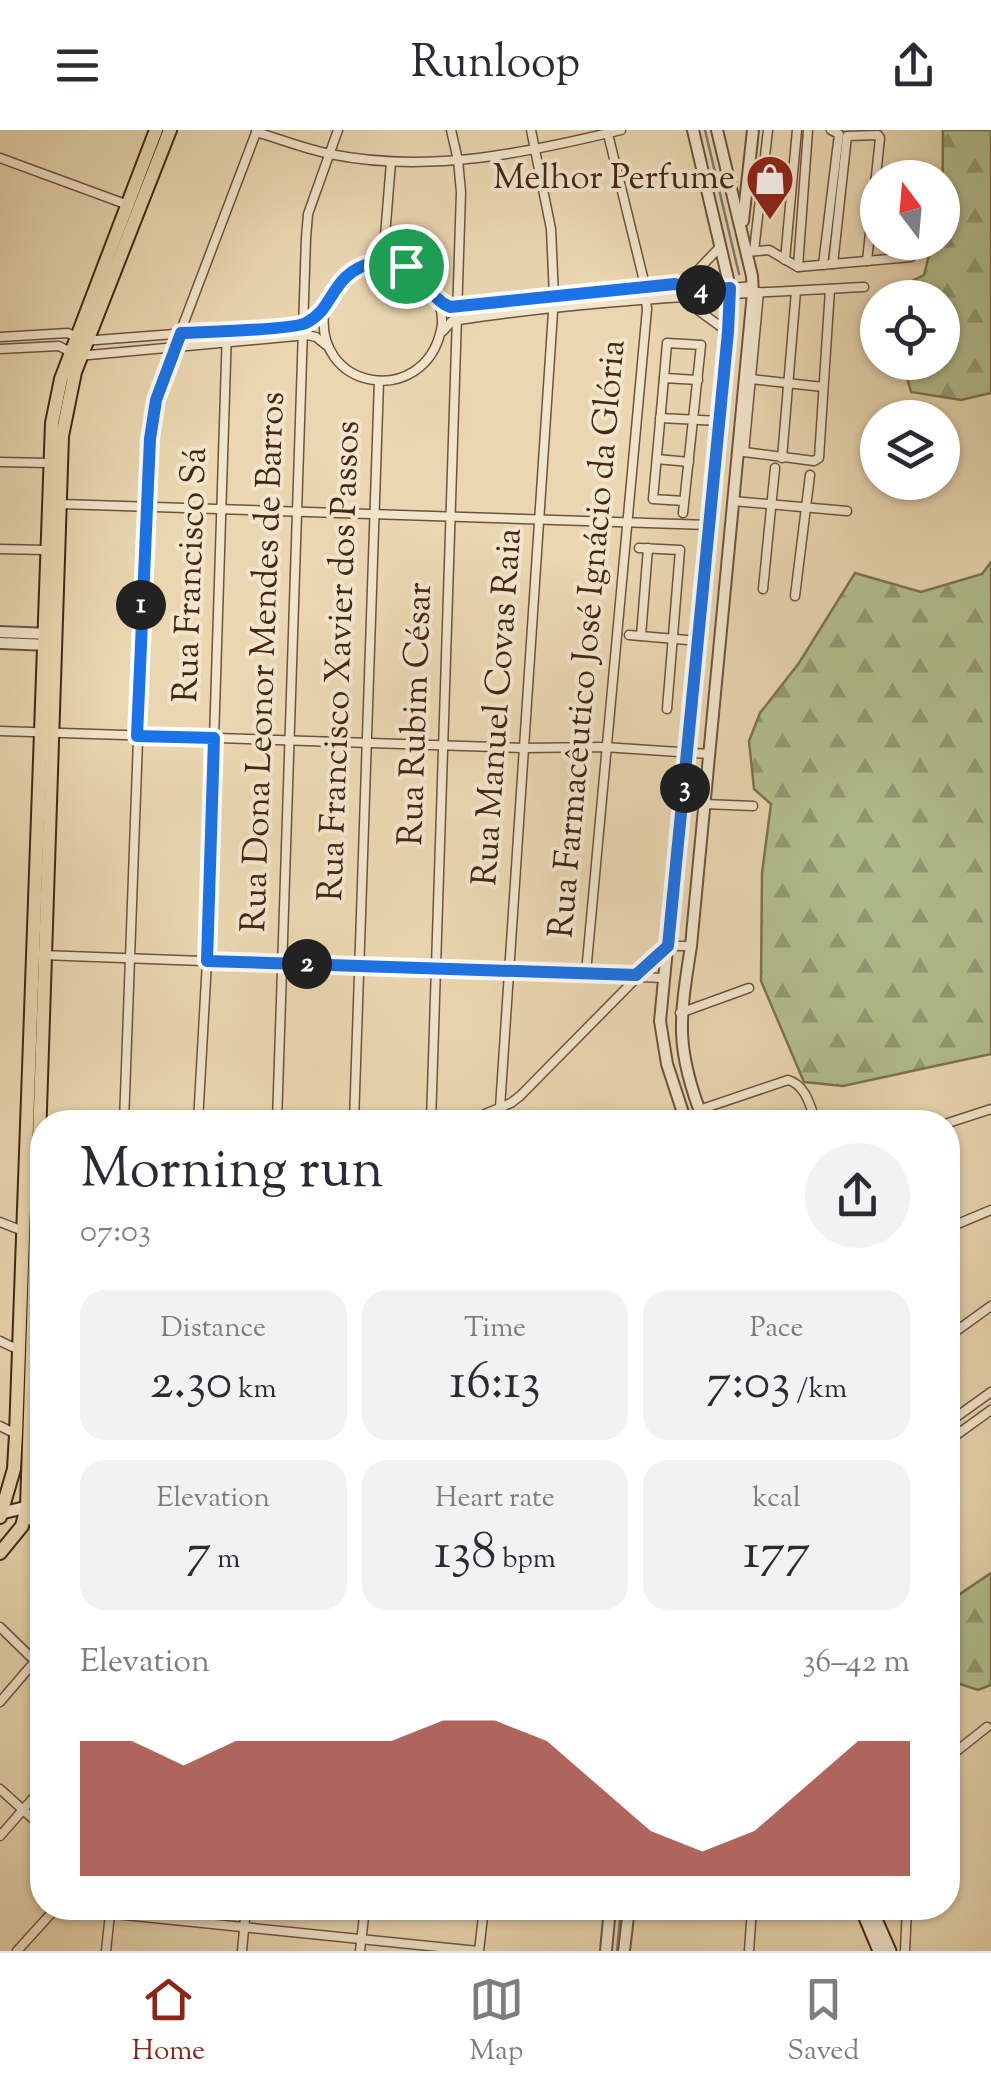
<!DOCTYPE html>
<meta charset="utf-8">
<style>
:root{--surface:#fff;--page:#f2f2f3;--text:#2b2b33;--muted:#7c7c81;--line:#e1e1e2;--accent:#8f2418}
body{margin:0;font-family:"Sorts Mill Goudy",serif;background:var(--page);color:var(--text);height:100vh;display:flex;flex-direction:column;font-size:38px;white-space:nowrap}
*{box-sizing:border-box;margin:0}
p{font-size:32px;color:var(--muted)}
.icon{flex:none;width:55px;height:55px;fill:none;stroke:currentColor;stroke-width:2;stroke-linecap:round;stroke-linejoin:round}
.map{position:relative;flex:1;overflow:hidden}
.drawer{position:absolute;left:30px;top:980px;width:930px;height:810px;display:flex;flex-direction:column;background:var(--surface);border-radius:40px;box-shadow:0 2px 8px #0004}
.drawer>*{flex:none}
.needle{width:65px;rotate:344deg}
.tools{position:absolute;left:860px;top:30px;display:grid;gap:20px}
.tools a{display:grid;place-items:center;width:100px;height:100px;border-radius:50%;background:var(--surface);box-shadow:0 2px 8px #0004;font-size:50px}
.pin{position:absolute;display:grid;place-items:center;width:85px;height:85px;color:#fff;margin:-42px;border:5px solid #fff;border-radius:50%;box-shadow:0 2px 10px #0007}
.km{position:absolute;width:50px;height:50px;margin:-25px;border-radius:50%;background:#222;color:#fff;font-size:28px;line-height:50px;text-align:center}
.round{display:grid;place-items:center;flex:none;width:105px;height:105px;border-radius:52px;background:var(--page)}
.overview{display:flex;align-items:center;justify-content:space-between;height:170px;padding:0 50px}
h1{font-size:55px;font-weight:600;line-height:75px}
.metrics{display:grid;grid-template-columns:repeat(3,1fr);gap:15px;height:170px;padding:10px 50px}
.metrics div{display:grid;align-content:center;border-radius:25px;background:var(--page);text-align:center}
.metrics b{font-size:50px;font-weight:600}
.metrics small{font-size:28px;font-weight:400}
.metrics p{font-size:28px}
.chart{height:280px;padding:20px 50px}
.chart p{display:flex;justify-content:space-between}
.chart svg{width:100%;height:180px;margin-top:10px;fill:var(--accent);opacity:.7}
header{display:flex;justify-content:space-between;align-items:center;height:130px;padding:0 50px;background:var(--surface);font-size:45px;font-weight:600}
.menu{display:flex;justify-content:space-around;align-items:center;height:140px;border-top:2px solid var(--line);background:var(--surface);font-size:28px;color:var(--muted)}
.menu a{display:grid;justify-items:center;gap:5px}
.menu .on{color:var(--accent)}
.map>svg:first-child{display:block}
</style>
<header><svg class="icon" aria-label="menu" viewBox="0 0 24 24"><path d="M4 6h16M4 12h16M4 18h16"/></svg>Runloop<svg class="icon" aria-label="share" viewBox="0 0 24 24"><path d="M12 15V3M7 8l5-5 5 5M5 13v7h14v-7"/></svg></header>
<div class="map">
<svg width="991" height="1821" viewBox="0 0 991 1821">
<defs>
<pattern id="forest-firs" width="22" height="20" patternUnits="userSpaceOnUse" patternTransform="scale(2.5)"><rect width="22" height="20" fill="#b2bf8f"/><path d="M5 1l3.5 6h-7zM16 11l3.5 6h-7z" fill="#939b74"/></pattern>
</defs>
<rect width="100%" height="100%" fill="#ead7b1"/>
<filter id="stains"><feTurbulence type="fractalNoise" baseFrequency=".002" numOctaves="4"/><feColorMatrix values="0 0 0 0 .2 0 0 0 0 .09 0 0 0 0 .02 0 0 0 .5 -.17"/></filter>
<radialGradient id="worn" r=".72"><stop offset=".6" stop-color="#630" stop-opacity="0"/><stop offset="1" stop-color="#630" stop-opacity=".3"/></radialGradient>
<!-- forest -->
<g fill="url(#forest-firs)" stroke="#7c7352" stroke-width="2.5">
<polygon points="943,0 991,0 991,263 961,270 911,262 903,233 942,232 942,168 900,167 900,157 924,145 932,113 942,112"/>
<polygon points="991,432 991,924 843,956 804,952 761,851 762,743 771,674 754,659 749,611 760,583 799,533 855,443 921,462 982,444"/>
<polygon points="991,1443 991,1555 978,1560 948,1550 948,1472"/>
</g>
<g fill="none" stroke-linecap="round" stroke-linejoin="round">
<!-- stream -->
<g stroke="#7a7d76" stroke-width="2.5">
<polyline points="705,0 739,144"/>
<polyline points="695,619 737,168"/>
<polyline points="676,809 694,627"/>
<polyline points="617,1821 621,1778"/>
</g>
<!-- minor casing -->
<g stroke="#6f533c" stroke-width="11">
<g id="minor">
<path d="M256 2C280 9 305 19 330 24 428 44 526 23 621 0"/>
<polyline points="0,28 128,75"/>
<polyline points="720,117 696,142 689,164 698,180 728,202"/>
<polyline points="754,121 768,0"/>
<polyline points="746,122 769,120 798,137 911,127"/>
<polyline points="785,130 797,0"/>
<polyline points="383,131 391,32"/>
<polyline points="833,134 847,6 878,5 880,8 867,131"/>
<polyline points="823,135 839,4 831,0"/>
<polyline points="798,137 808,0"/>
<polyline points="759,162 744,322 814,331 819,328 830,159"/>
<polyline points="439,170 446,177 456,177 675,154 712,160 753,156"/>
<path d="M443 201 452 191C588 170 727 164 864 157"/>
<path d="M0 207 68 203 83 211 305 194C310 189 317 185 322 179 331 170 333 157 343 147 366 124 405 126 426 150 437 163 445 183 441 200 424 279 310 261 325 177"/>
<polyline points="0,219 59,216 78,226 307,205 316,207 326,215"/>
<polyline points="664,248 667,213 701,215 683,383"/>
<polyline points="751,249 823,257"/>
<polyline points="660,288 720,291"/>
<polyline points="782,328 796,161"/>
<polyline points="657,329 689,332"/>
<polyline points="0,332 49,333"/>
<polyline points="684,371 653,369 664,248 698,250"/>
<polyline points="733,371 847,381"/>
<polyline points="60,374 709,395"/>
<polyline points="639,418 680,420 667,579"/>
<polyline points="0,419 47,420"/>
<polyline points="763,459 775,338"/>
<polyline points="795,466 810,345"/>
<polyline points="629,505 699,511"/>
<polyline points="641,506 648,418"/>
<polyline points="0,601 523,618 604,617 709,624"/>
<polyline points="704,674 753,676"/>
<polyline points="42,825 665,848"/>
<polyline points="586,843 647,179 643,147 607,0"/>
<polyline points="680,883 749,858"/>
<polyline points="500,978 554,167 551,99 531,0"/>
<path d="M699 980 788 950C806 955 810 976 816 992"/>
<polyline points="124,992 149,309 164,245 257,0"/>
<polyline points="198,992 207,831 227,200"/>
<polyline points="277,992 306,108 308,84 338,0"/>
<polyline points="354,992 379,251"/>
<polyline points="431,992 461,62 458,30 451,0"/>
<polyline points="466,992 511,973 520,966 668,816 691,816"/>
<polyline points="948,993 991,979"/>
<polyline points="0,1092 23,1101"/>
<polyline points="948,1098 991,1080"/>
<polyline points="948,1207 991,1176"/>
<polyline points="0,1211 19,1220"/>
<polyline points="948,1293 991,1262"/>
<polyline points="0,1296 16,1304"/>
<polyline points="948,1311 991,1280"/>
<polyline points="28,1361 42,1354"/>
<polyline points="0,1497 42,1538"/>
<polyline points="0,1572 42,1523"/>
<polyline points="948,1628 987,1597"/>
<polyline points="0,1659 42,1697"/>
<polyline points="0,1706 42,1658"/>
<polyline points="56,1778 478,1821"/>
<polyline points="17,1821 56,1778"/>
<polyline points="106,1821 110,1784"/>
<polyline points="242,1821 246,1778"/>
<polyline points="360,1821 365,1778"/>
<polyline points="479,1821 484,1778"/>
<polyline points="749,1821 752,1778"/>
<polyline points="905,1821 907,1778"/>
</g>
</g>
<!-- tertiary casing -->
<g stroke="#6f533c" stroke-width="14">
<g id="tertiary">
<polyline points="743,91 753,0"/>
<polyline points="0,502 51,504"/>
<polyline points="0,513 49,515"/>
<polyline points="686,992 667,934 660,891 730,170 728,149 693,0"/>
<path d="M704 992C675 919 679 892 691 816L753 163 752 146 717 0"/>
<polyline points="606,1821 610,1778"/>
<polyline points="624,1821 629,1778"/>
</g>
</g>
<!-- secondary casing -->
<g stroke="#462715" stroke-width="15">
<g id="secondary">
<polyline points="2,1383 27,1377 42,1387"/>
<polyline points="26,1384 42,1398"/>
<polyline points="861,1778 879,1821"/>
<polyline points="871,1778 890,1821"/>
</g>
</g>
<!-- primary casing -->
<g stroke="#462715" stroke-width="16">
<g id="primary">
<polyline points="0,1387 14,1339 16,1304 52,293 61,249 156,0"/>
<polyline points="0,1423 22,1396 27,1377 62,306 75,242 170,0"/>
</g>
</g>
<!-- minor -->
<use href="#minor" stroke="#f1e5cc" stroke-width="8"/>
<!-- tertiary -->
<use href="#tertiary" stroke="#f1e5cc" stroke-width="10"/>
<!-- secondary -->
<use href="#secondary" stroke="#f1e5cc" stroke-width="11"/>
<!-- primary -->
<use href="#primary" stroke="#ead7b1" stroke-width="12"/>
</g>
<g fill="none" stroke-linecap="round" stroke-linejoin="round">
<!-- route casing -->
<g stroke="#fff" stroke-width="20">
<path id="route" d="M374 132C430 126 419 164 450 177L675 154 700 160 730 158 728 202 668 816 636 845 207 831 214 608 137 606 150 309 156 270 181 203C203 202 292 200 306 193 337 177 328 145 374 132Z"/>
</g>
<!-- route -->
<use href="#route" stroke="#1a73e8" stroke-width="12"/>
</g>
<!-- icons -->
<defs>
<g id="shop-pin" transform="scale(2.5)"><path d="M0 17L-7.5 6A9.5 9.5 0 1 1 7.5 6Z" fill="#8f2418" stroke="#f1e5cc"/><path d="M-5-2.5h2.3a2.7 3.5 0 0 1 5.4 0H5L5.5 6h-11ZM-1.5-2.5h3a1.5 2.3 0 0 0-3 0Z" fill="#fff"/></g>
</defs>
<g fill-rule="evenodd">
<use href="#shop-pin" x="770" y="49"/>
</g>
<g text-anchor="middle" dominant-baseline="central" stroke-width="8" stroke-linejoin="round" paint-order="stroke">
<!-- poi labels -->
<g font-size="35" fill="#462715" stroke="#f1e5cc" text-anchor="end">
<text x="735" y="49">Melhor Perfume</text>
</g>
<!-- street labels -->
<g font-size="35" fill="#462715" stroke="#f1e5cc">
<text transform="translate(192 445) rotate(-88)">Rua Francisco Sá</text>
<text transform="translate(589 509) rotate(-85)">Rua Farmacêutico José Ignácio da Glória</text>
<text transform="translate(341 531) rotate(-88)">Rua Francisco Xavier dos Passos</text>
<text transform="translate(265 532) rotate(-88)">Rua Dona Leonor Mendes de Barros</text>
<text transform="translate(499 577) rotate(-86)">Rua Manuel Covas Raia</text>
<text transform="translate(417 584) rotate(-88)">Rua Rubim César</text>
</g>
</g>
<rect width="100%" height="100%" filter="url(#stains)"/>
<rect width="100%" height="100%" fill="url(#worn)"/>
</svg>
<div class="tools">
<a><svg class="needle" viewBox="-14 -14 28 28"><path d="M0-13l5 13h-10z" fill="#e53935"/><path d="M0 13l5-13h-10z" fill="#7c7c81"/></svg></a>
<a><svg class="icon" aria-label="locate" viewBox="0 0 24 24"><circle cx="12" cy="12" r="6"/><path d="M12 2v4M12 18v4M2 12h4M18 12h4"/></svg></a>
<a><svg class="icon" aria-label="layers" viewBox="0 0 24 24"><path d="M12 4l9 5-9 5-9-5zM3 14l9 5 9-5"/></svg></a>
</div>
<div class="pin" style="left:406px;top:136px;background:#1e9e55"><svg class="icon" aria-label="arrive" viewBox="0 0 24 24"><path d="M6 21V4h12l-3 4 3 4H6"/></svg></div>
<b class="km" style="left:141px;top:475px">1</b>
<b class="km" style="left:307px;top:834px">2</b>
<b class="km" style="left:685px;top:658px">3</b>
<b class="km" style="left:701px;top:160px">4</b>
<section class="drawer">
<div class="overview"><div><h1>Morning run</h1><p>07:03</p></div><a class="round"><svg class="icon" aria-label="share" viewBox="0 0 24 24"><path d="M12 15V3M7 8l5-5 5 5M5 13v7h14v-7"/></svg></a></div>
<div class="metrics">
<div><p>Distance</p><b>2.30<small> km</small></b></div>
<div><p>Time</p><b>16:13</b></div>
<div><p>Pace</p><b>7:03<small> /km</small></b></div>
</div>
<div class="metrics">
<div><p>Elevation</p><b>7<small> m</small></b></div>
<div><p>Heart rate</p><b>138<small> bpm</small></b></div>
<div><p>kcal</p><b>177</b></div>
</div>
<div class="chart"><p><span>Elevation</span>36–42 m</p>
<svg viewBox="0 0 160 44" preserveAspectRatio="none"><path d="M0 44V11L10 11L20 17L30 11L40 11L50 11L60 11L70 6L80 6L90 11L100 22L110 33L120 38L130 33L140 22L150 11L160 11V44z"/></svg>
</div>
</section>
</div>
<nav class="menu">
<a class="on"><svg class="icon" aria-label="home" viewBox="0 0 24 24"><path d="M3 11l9-7 9 7M6 9v11h12V9"/></svg>Home</a>
<a><svg class="icon" aria-label="map" viewBox="0 0 24 24"><path d="M3 6l6-2 6 2 6-2v14l-6 2-6-2-6 2zM9 4v14M15 6v14"/></svg>Map</a>
<a><svg class="icon" aria-label="saved" viewBox="0 0 24 24"><path d="M7 4h10v16l-5-4-5 4z"/></svg>Saved</a>
</nav>
